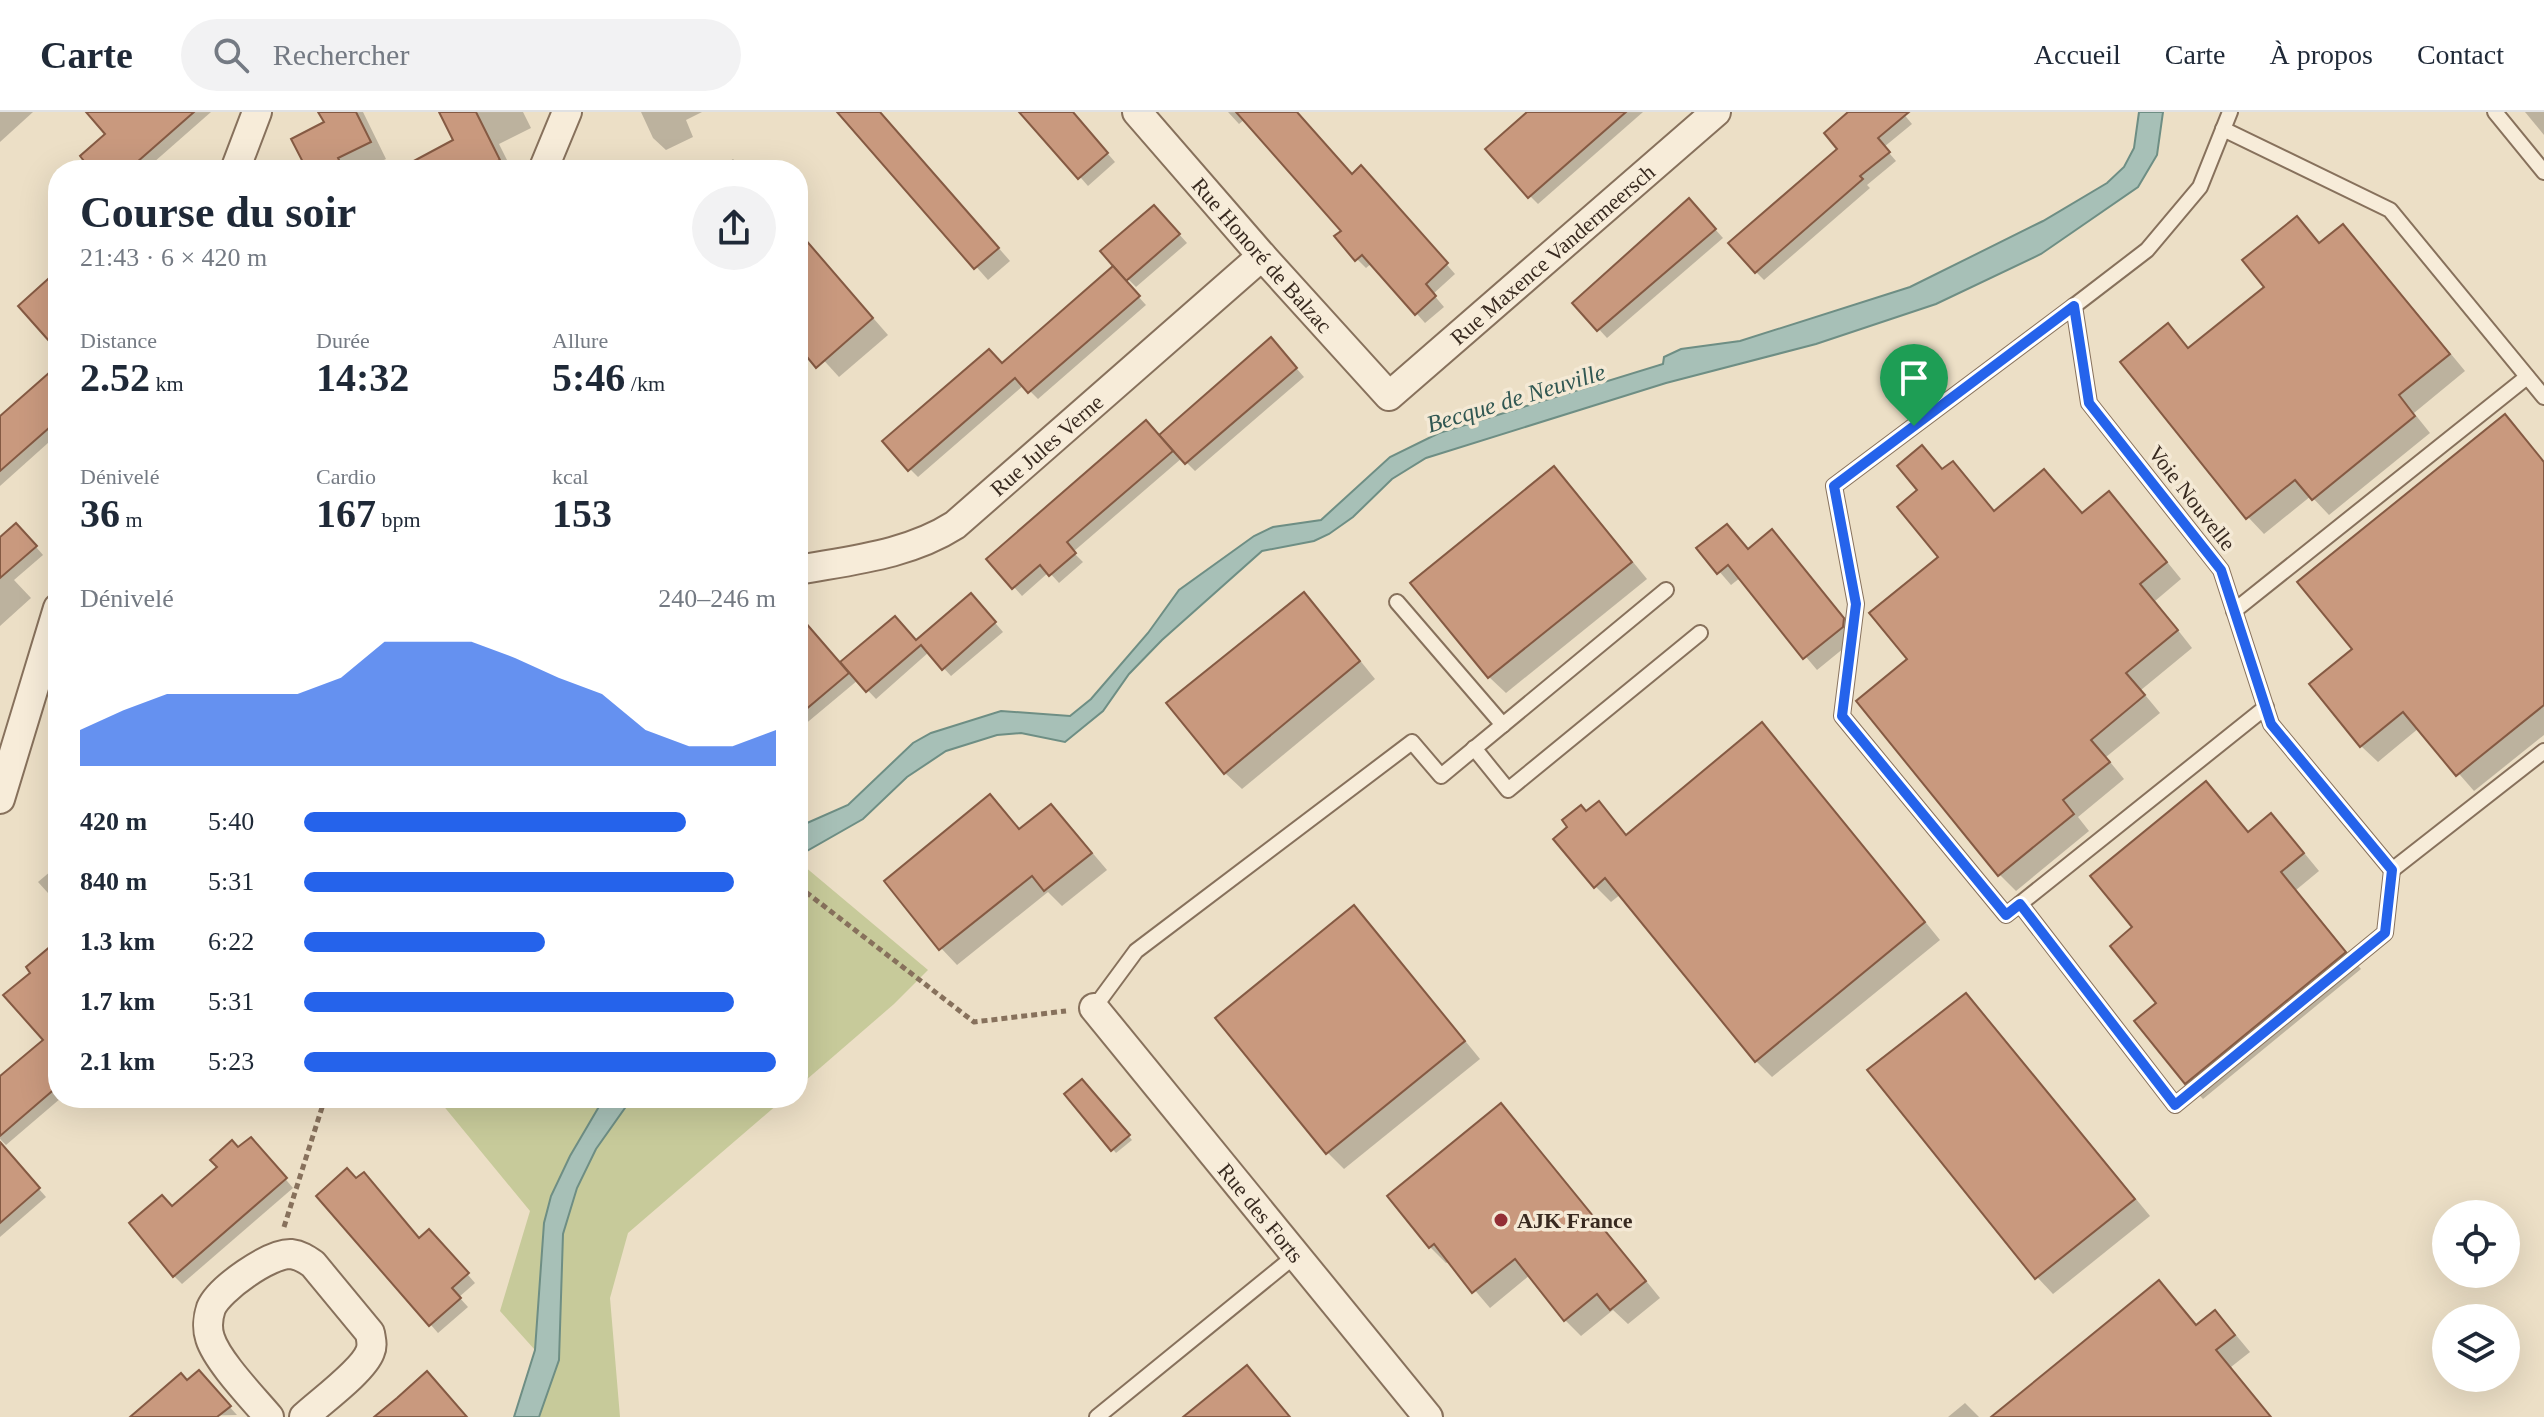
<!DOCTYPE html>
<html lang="fr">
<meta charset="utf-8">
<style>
:root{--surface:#fff;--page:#f2f2f3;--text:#1f2937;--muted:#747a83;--line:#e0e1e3;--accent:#2563eb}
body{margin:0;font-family:"Times New Roman",serif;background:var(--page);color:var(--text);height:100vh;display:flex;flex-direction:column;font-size:30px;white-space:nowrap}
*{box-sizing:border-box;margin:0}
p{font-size:26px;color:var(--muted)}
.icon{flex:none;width:44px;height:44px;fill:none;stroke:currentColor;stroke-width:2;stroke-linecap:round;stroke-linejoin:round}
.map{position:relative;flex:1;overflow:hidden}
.panel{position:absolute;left:48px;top:48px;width:760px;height:948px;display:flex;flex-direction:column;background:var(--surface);border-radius:32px;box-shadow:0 8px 32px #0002}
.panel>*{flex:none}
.tools{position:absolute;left:2432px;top:1088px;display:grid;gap:16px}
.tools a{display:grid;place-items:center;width:88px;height:88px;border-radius:50%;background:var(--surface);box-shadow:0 8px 32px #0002;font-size:40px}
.pin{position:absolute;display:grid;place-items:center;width:68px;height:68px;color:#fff;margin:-82px -34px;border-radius:50% 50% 50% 0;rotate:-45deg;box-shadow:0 0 8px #0007}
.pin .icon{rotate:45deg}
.round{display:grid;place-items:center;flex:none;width:84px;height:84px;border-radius:42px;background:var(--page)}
.overview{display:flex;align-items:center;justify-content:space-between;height:136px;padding:0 32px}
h1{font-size:44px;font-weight:700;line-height:60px}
.stats{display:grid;grid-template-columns:repeat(3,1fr);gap:12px;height:136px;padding:8px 32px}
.stats div{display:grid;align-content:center}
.stats b{font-size:40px;font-weight:700}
.stats small{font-size:22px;font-weight:400}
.stats p{font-size:22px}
.chart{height:224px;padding:16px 32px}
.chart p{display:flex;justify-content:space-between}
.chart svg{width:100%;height:144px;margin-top:8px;fill:var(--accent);opacity:.7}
ul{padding:0 32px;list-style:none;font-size:26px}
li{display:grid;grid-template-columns:128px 96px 1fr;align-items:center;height:60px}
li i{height:20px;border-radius:10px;background:var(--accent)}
header{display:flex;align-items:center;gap:48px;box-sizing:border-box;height:112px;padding:0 40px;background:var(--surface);border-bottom:2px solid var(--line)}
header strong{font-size:38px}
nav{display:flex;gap:44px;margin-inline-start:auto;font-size:28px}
.search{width:560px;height:72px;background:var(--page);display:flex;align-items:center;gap:20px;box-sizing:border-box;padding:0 28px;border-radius:44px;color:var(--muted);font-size:30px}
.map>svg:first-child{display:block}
</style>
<header>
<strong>Carte</strong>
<div class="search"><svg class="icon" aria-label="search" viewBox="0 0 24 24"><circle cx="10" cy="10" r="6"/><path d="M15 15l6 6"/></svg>Rechercher</div>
<nav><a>Accueil</a><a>Carte</a><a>À propos</a><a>Contact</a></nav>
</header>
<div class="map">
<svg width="2544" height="1305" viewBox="0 0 2544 1305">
<rect width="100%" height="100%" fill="#ecdfc6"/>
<!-- green -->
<g fill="#c7ca9a">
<polygon points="798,749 928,858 894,892 798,975"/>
<polygon points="437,986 604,986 570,1044 551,1084 544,1111 535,1238 500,1199 530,1099"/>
<polygon points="632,986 785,986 628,1121 610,1186 620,1305 539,1305 559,1248 563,1122 577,1076 596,1037"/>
</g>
<!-- water -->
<g fill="#a7c0b7" stroke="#6e8e84" stroke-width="2">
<polygon points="2139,0 2163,0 2157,43 2138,75 2041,142 1936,192 1816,232 1666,271 1426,346 1392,367 1353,405 1329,422 1314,429 1262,439 1162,528 1129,562 1103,599 1065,630 1021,621 997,623 946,639 907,665 863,707 798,744 798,715 848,693 913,631 931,621 1001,599 1070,604 1091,587 1148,521 1179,478 1254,424 1273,415 1321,408 1390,345 1439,321 1663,252 1664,245 1681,237 1740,229 1910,175 2043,109 2107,71 2124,55 2134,36"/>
<polygon points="604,986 632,986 596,1037 577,1076 563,1122 559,1248 539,1305 514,1305 535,1238 544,1111 551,1084 570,1044"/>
</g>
<!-- shadow -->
<g fill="#0003">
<polygon points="0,0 33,0 0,30"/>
<polygon points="112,0 211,0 145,58 94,58 108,22"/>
<polygon points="320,0 363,0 386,47 364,58 309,58 327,11"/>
<polygon points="441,0 523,0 531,16 499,32 512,58 429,58 456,29"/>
<polygon points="641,0 702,0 686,8 693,25 666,38 653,26"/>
<polygon points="839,0 880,0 1010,149 988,168"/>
<polygon points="1023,0 1071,0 1115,50 1088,74"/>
<polygon points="1228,0 1296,0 1352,64 1370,64 1455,162 1433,182 1444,195 1425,211 1372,151 1366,156 1357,147 1343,119 1245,7 1239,12"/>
<polygon points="1530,0 1643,0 1538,92 1530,84"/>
<polygon points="1851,0 1902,0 1912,12 1884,35 1896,49 1867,73 1870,76 1764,168 1756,160 1840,37"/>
<polygon points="2525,0 2544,0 2544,23"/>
<polygon points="733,47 744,58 719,58"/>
<polygon points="1697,97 1723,126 1607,226 1575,191"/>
<polygon points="1162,103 1187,131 1136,175 1128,167 1125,170 1146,193 1038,287 1024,273 918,365 910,357 1002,253 1113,156"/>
<polygon points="2297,107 2320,132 2343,114 2359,131 2465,259 2414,301 2430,321 2329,403 2311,384 2264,422 2248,405 2123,250 2168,213 2190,237 2267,176"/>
<polygon points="798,120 888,223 839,265 798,220"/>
<polygon points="1279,236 1304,265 1195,359 1182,346 1073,440 1083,450 1059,471 1049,460 1022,484 989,447 1159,325"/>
<polygon points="58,256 58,322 0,374 0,307"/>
<polygon points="2505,305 2544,349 2544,623 2474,679 2419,616 2378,650 2361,634 2355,537"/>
<polygon points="1922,335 1944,359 1953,352 1995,400 2044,360 2083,403 2108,382 2125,398 2181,467 2155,489 2192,536 2141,578 2160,601 2106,645 2124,667 2078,705 2089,719 2016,779 2000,763 1859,589 1910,547 1941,445 1919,379"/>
<polygon points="1554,356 1570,373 1647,467 1506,581 1489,565"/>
<polygon points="24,421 43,443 14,468 31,486 0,514 0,427"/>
<polygon points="1784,432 1856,520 1855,527 1817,558 1740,466 1731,473 1699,436 1749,439"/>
<polygon points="1304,483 1320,499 1375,567 1242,677 1225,661"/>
<polygon points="979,492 1003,520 951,564 929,540 876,587 858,568 803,614 798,609 798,531 845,559 917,530"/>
<polygon points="1762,613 1778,629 1940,828 1772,965 1756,949 1621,782 1611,790 1595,774 1586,702 1599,692 1628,724"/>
<polygon points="2206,672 2250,722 2271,704 2287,720 2319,759 2296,778 2361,857 2203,987 2187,970 2135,815"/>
<polygon points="990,685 1021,718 1067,711 1107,758 1062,794 1048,780 957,853 941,836"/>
<polygon points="58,753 58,792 38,770"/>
<polygon points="1354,795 1370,812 1480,947 1344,1057 1328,1041 1217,906"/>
<polygon points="58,830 58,986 61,986 6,1033 0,1027 0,967 45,928 33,861"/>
<polygon points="1966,883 1982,900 2150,1104 2053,1182 2037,1165"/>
<polygon points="1082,969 1132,1028 1116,1041 1067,982"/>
<polygon points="1501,994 1517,1010 1660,1186 1628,1212 1613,1198 1581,1224 1565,1208 1530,1163 1490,1196 1450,1149 1446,1151 1430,1135"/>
<polygon points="259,1036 293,1076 182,1172 174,1164 172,1096 239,1037"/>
<polygon points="0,1051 16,1051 46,1085 0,1125"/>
<polygon points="318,1084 420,1128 437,1127 475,1171 459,1185 468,1195 438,1221"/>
<polygon points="2159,1170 2198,1214 2215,1201 2231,1217 2250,1240 2231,1255 2271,1305 1994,1305"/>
<polygon points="206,1269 237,1303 133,1305 187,1270"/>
<polygon points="1965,1291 1979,1305 1948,1305"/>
</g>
<!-- building -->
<g fill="#c9997e" stroke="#855a43" stroke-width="2">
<polygon points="86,0 194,0 128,58 91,58 80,44 105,22"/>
<polygon points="318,0 356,0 371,30 338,46 344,58 307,58 291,27 324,10"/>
<polygon points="439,0 476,0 500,48 480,58 397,58 453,28"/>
<polygon points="837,0 880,0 999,136 974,157"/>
<polygon points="1019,0 1073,0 1108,41 1078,67"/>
<polygon points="1236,0 1297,0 1352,62 1361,53 1448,151 1426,172 1436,184 1415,203 1362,143 1355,149 1334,124 1341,119"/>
<polygon points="1527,0 1626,0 1528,86 1485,37"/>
<polygon points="1848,0 1909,0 1878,26 1890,40 1860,64 1863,67 1755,161 1728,131 1837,37 1824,21"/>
<polygon points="1689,86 1716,117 1597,219 1572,191"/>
<polygon points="1154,93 1180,122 1126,169 1100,139"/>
<polygon points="2297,104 2319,131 2343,112 2450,242 2399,283 2415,304 2312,388 2295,368 2246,407 2120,250 2168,211 2188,236 2264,175 2242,148"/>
<polygon points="798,119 873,206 816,256 798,234"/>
<polygon points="1113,154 1140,184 1028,281 1015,266 908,359 882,329 989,237 1002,251"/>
<polygon points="58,158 58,239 18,194"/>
<polygon points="1271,225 1297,256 1185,352 1159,323"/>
<polygon points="58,253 58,308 0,359 0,304"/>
<polygon points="2505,302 2544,350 2544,593 2456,664 2403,600 2360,635 2309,572 2352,537 2297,470"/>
<polygon points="1146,308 1173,339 1067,430 1076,441 1049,464 1040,453 1012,477 986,447"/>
<polygon points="1922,333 1942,357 1953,349 1994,399 2044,357 2082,401 2109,379 2167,450 2140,472 2178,518 2126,561 2145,583 2091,628 2110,650 2063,688 2074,702 1998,764 1856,589 1907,547 1869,501 1938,445 1897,395 1917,378 1897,354"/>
<polygon points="1554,354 1632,450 1488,566 1410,471"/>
<polygon points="16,411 37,434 0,466 0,425"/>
<polygon points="1727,412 1748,437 1772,417 1844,506 1843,515 1803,547 1728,453 1717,462 1696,436"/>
<polygon points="1304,480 1360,549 1224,662 1166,591"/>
<polygon points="971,481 996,510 942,558 921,533 866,580 840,550 895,504 916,528"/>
<polygon points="798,502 849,561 798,604"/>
<polygon points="1762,610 1925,810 1755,950 1605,766 1594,776 1553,727 1567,715 1562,708 1581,693 1586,699 1599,689 1626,723"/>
<polygon points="2206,669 2248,720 2271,701 2304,741 2281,760 2346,840 2185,972 2134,909 2156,891 2110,834 2132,815 2090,764"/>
<polygon points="990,682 1019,717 1051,692 1092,741 1044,779 1032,764 939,838 884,769"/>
<polygon points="1354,793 1465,929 1326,1042 1215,906"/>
<polygon points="58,828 58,974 0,1024 0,964 43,928 3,883 30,861 26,855"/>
<polygon points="1966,881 2135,1087 2035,1167 1867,958"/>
<polygon points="1082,967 1130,1023 1111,1039 1064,982"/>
<polygon points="1501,991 1646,1169 1610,1198 1597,1182 1564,1209 1515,1147 1472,1181 1434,1132 1429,1136 1387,1084"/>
<polygon points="251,1025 287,1066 173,1165 129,1111 162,1083 172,1094 217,1055 210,1048 232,1028 238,1035"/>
<polygon points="0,1030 40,1076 0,1111"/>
<polygon points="347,1056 356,1066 364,1060 419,1126 429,1117 469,1161 452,1176 461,1186 429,1214 316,1084"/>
<polygon points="2159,1168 2196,1213 2215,1198 2235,1223 2216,1238 2271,1305 1991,1305"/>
<polygon points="1247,1253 1290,1305 1183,1305"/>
<polygon points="199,1258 231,1294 217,1305 130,1305 181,1261 187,1268"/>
<polygon points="427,1259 467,1305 374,1305 397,1286"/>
</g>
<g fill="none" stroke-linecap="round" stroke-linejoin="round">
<!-- lane casing -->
<g stroke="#87715c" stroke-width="18">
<g id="lane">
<polyline points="2230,0 2200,75 2147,138 2074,194 2089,291 2221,458 2271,612 2392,758 2544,639"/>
<polyline points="2495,0 2544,60"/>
<polyline points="2223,17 2390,98 2544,285"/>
<polyline points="2074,194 1834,374 1856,492 1842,604 2006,803 2266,595"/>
<polyline points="1397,490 1503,613"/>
<polyline points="2234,499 2527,265"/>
<polyline points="1474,636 1508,678 1700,521"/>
<polyline points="2020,792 2175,993 2385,821 2392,758"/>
<polyline points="1094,896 1136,839 1412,630 1441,664 1666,478"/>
<polyline points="1097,1305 1296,1143"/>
</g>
</g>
<!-- street casing -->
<g stroke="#87715c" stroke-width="32">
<g id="street">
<path id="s1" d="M1137 0 1262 144 1389 284 1716 0"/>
<polyline points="235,58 257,0"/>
<polyline points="543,58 567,0"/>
<path id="s2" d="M798 458C852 448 908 443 955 413L1262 144"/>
<polyline points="0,687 58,496"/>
<path id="s3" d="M1094 896 1428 1305"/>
<path d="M269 1305C253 1286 217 1249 210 1226 207 1217 208 1205 211 1196 219 1177 270 1141 291 1142 300 1143 306 1147 313 1152L370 1221C371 1228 373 1233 370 1240 363 1259 320 1290 304 1305"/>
</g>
</g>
<!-- path -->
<g stroke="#87715c" stroke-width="5" stroke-dasharray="6 4" stroke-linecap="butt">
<polyline points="798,774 974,910 1066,899"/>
<polyline points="284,1115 325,986"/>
</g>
<!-- lane -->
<use href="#lane" stroke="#f7ecd9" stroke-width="14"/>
<!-- street -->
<use href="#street" stroke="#f7ecd9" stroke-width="28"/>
</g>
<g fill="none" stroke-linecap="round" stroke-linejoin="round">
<!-- route casing -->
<g stroke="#fff" stroke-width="16">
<polygon id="route" points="2074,194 2089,291 2221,458 2271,612 2392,758 2385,821 2175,993 2020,792 2006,803 1842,604 1856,492 1834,374"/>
</g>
<!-- route -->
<use href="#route" stroke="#2563eb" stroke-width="10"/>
</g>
<!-- markers -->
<circle fill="#932f35" stroke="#f4e9d5" stroke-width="3" cx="1501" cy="1108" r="8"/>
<g text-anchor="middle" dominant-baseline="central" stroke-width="7" stroke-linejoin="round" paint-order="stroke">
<!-- street labels -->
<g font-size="22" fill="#382a20" stroke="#f4e9d5">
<text stroke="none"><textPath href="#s1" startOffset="596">Rue Maxence Vandermeersch</textPath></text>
<text stroke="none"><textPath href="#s1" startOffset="190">Rue Honoré de Balzac</textPath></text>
<text stroke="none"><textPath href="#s2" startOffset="286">Rue Jules Verne</textPath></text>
<text transform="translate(2192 386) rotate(52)">Voie Nouvelle</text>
<text stroke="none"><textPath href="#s3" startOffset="264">Rue des Forts</textPath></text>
</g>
<!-- poi labels -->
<g font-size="22" font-weight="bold" fill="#382a20" stroke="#f4e9d5" text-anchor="start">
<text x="1517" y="1108">AJK France</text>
</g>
<!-- water labels -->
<g font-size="24" font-style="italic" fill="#305752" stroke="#f4e9d5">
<text transform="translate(1516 286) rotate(-17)">Becque de Neuville</text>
</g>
</g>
</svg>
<div class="tools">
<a><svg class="icon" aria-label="locate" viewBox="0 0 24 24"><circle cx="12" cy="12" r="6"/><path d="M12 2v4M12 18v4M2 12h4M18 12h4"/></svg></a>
<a><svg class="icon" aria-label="layers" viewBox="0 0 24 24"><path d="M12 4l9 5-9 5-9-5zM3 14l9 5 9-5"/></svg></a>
</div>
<div class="pin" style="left:1914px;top:314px;background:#1e9e55"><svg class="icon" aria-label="arrive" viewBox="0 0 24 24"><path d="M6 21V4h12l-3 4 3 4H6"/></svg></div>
<section class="panel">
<div class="overview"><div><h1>Course du soir</h1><p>21:43 · 6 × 420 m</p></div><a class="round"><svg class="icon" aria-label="share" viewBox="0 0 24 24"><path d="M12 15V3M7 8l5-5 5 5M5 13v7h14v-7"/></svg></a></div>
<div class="stats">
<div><p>Distance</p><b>2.52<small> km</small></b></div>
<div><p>Durée</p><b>14:32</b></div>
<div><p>Allure</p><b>5:46<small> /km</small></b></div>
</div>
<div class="stats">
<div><p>Dénivelé</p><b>36<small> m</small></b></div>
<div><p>Cardio</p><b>167<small> bpm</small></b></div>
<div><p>kcal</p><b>153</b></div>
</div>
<div class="chart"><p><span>Dénivelé</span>240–246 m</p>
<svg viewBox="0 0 160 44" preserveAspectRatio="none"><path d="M0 44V33L10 27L20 22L30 22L40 22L50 22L60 17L70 6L80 6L90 6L100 11L110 17L120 22L130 33L140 38L150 38L160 33V44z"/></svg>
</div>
<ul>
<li><b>420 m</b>5:40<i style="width:81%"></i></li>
<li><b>840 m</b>5:31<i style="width:91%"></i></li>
<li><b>1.3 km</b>6:22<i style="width:51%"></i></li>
<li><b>1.7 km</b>5:31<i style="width:91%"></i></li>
<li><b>2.1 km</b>5:23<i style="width:100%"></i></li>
</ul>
</section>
</div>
